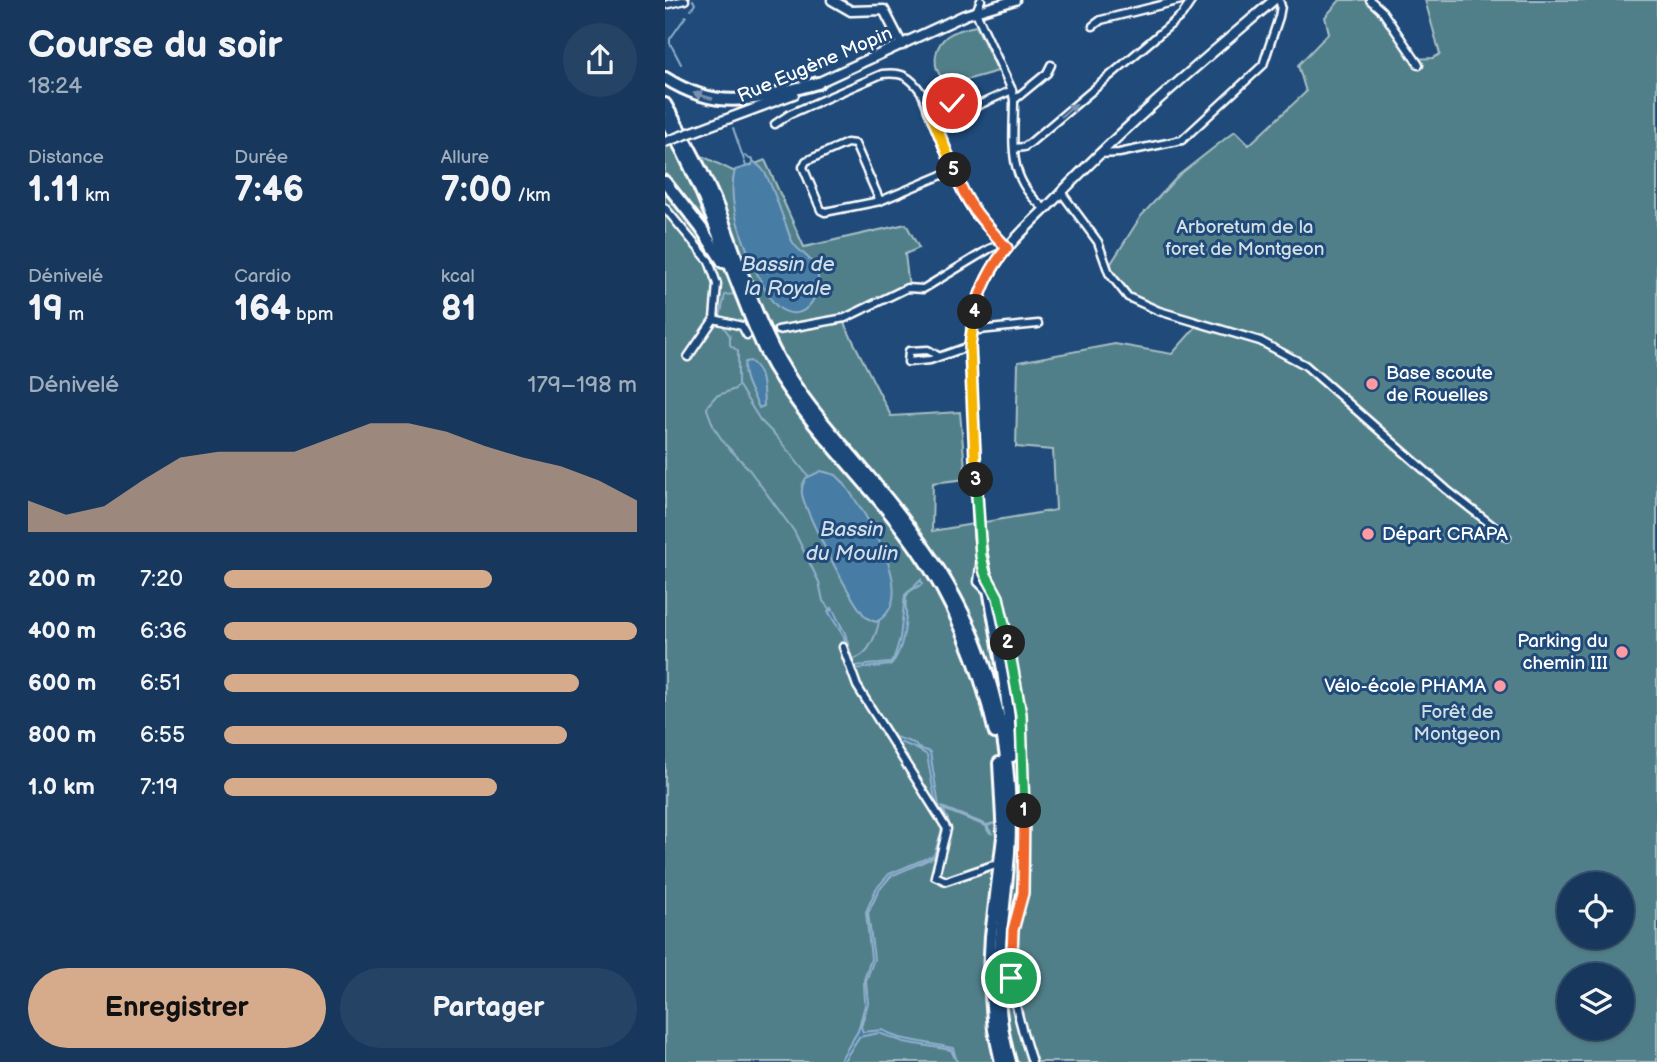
<!DOCTYPE html>
<html lang="fr">
<meta charset="utf-8">
<style>
:root{--surface:#17385c;--page:#244365;--text:#f1f3f6;--muted:#9eacbb;--line:#365272;--accent:#d6ab8b}
body{margin:0;font-family:"Balsamiq Sans",sans-serif;background:var(--page);color:var(--text);height:100vh;display:flex;flex-direction:column;font-size:26px;white-space:nowrap}
*{box-sizing:border-box;margin:0}
p{font-size:23px;color:var(--muted)}
.icon{flex:none;width:38px;height:38px;fill:none;stroke:currentColor;stroke-width:2;stroke-linecap:round;stroke-linejoin:round}
.map{position:relative;flex:1;overflow:hidden}
.drawer{display:flex;flex-direction:column;background:var(--surface);width:665px}
.drawer>*{flex:none}
.fabs{position:absolute;left:892px;top:872px;display:grid;gap:14px}
.fabs a{display:grid;place-items:center;width:77px;height:77px;border-radius:50%;background:var(--surface);box-shadow:0 2px 5px #0004,0 0 0 2px var(--line);font-size:35px}
.pin{position:absolute;display:grid;place-items:center;width:60px;height:60px;color:#fff;margin:-30px;border:4px solid #fff;border-radius:50%;box-shadow:0 2px 7px #0007}
.km{position:absolute;width:35px;height:35px;margin:-18px;border-radius:50%;background:#222;color:#fff;font-size:19px;line-height:35px;text-align:center}
.round{display:grid;place-items:center;flex:none;width:74px;height:74px;border-radius:37px;background:var(--page)}
.head{display:flex;align-items:center;justify-content:space-between;height:119px;padding:0 28px}
h1{font-size:38px;font-weight:800;line-height:52px}
.metrics{display:grid;grid-template-columns:repeat(3,1fr);gap:10px;height:119px;padding:7px 28px}
.metrics div{display:grid;align-content:center}
.metrics b{font-size:35px;font-weight:800}
.metrics small{font-size:19px;font-weight:400}
.metrics p{font-size:19px}
.chart{height:196px;padding:14px 28px}
.chart p{display:flex;justify-content:space-between}
.chart svg{width:100%;height:126px;margin-top:7px;fill:var(--accent);opacity:.7}
.action{display:flex;gap:14px;margin-top:auto;padding:14px 28px}
.action a{flex:1;height:80px;border-radius:42px;background:var(--accent);color:#111;font-size:28px;font-weight:800;line-height:80px;text-align:center}
.action a+a{background:var(--page);color:var(--text)}
ul{padding:0 28px;list-style:none;font-size:23px}
li{display:grid;grid-template-columns:112px 84px 1fr;align-items:center;height:52px}
li i{height:18px;border-radius:9px;background:var(--accent)}
main{display:flex;flex:1;min-height:0}
.map>svg:first-child{display:block}
</style>
<main>
<section class="drawer">
<div class="head"><div><h1>Course du soir</h1><p>18:24</p></div><a class="round"><svg class="icon" aria-label="share" viewBox="0 0 24 24"><path d="M12 15V3M7 8l5-5 5 5M5 13v7h14v-7"/></svg></a></div>
<div class="metrics">
<div><p>Distance</p><b>1.11<small> km</small></b></div>
<div><p>Durée</p><b>7:46</b></div>
<div><p>Allure</p><b>7:00<small> /km</small></b></div>
</div>
<div class="metrics">
<div><p>Dénivelé</p><b>19<small> m</small></b></div>
<div><p>Cardio</p><b>164<small> bpm</small></b></div>
<div><p>kcal</p><b>81</b></div>
</div>
<div class="chart"><p><span>Dénivelé</span>179–198 m</p>
<svg viewBox="0 0 160 44" preserveAspectRatio="none"><path d="M0 44V33L10 38L20 35L30 26L40 18L50 16L60 16L70 16L80 11L90 6L100 6L110 9L120 14L130 18L140 21L150 26L160 33V44z"/></svg>
</div>
<ul>
<li><b>200 m</b>7:20<i style="width:65%"></i></li>
<li><b>400 m</b>6:36<i style="width:100%"></i></li>
<li><b>600 m</b>6:51<i style="width:86%"></i></li>
<li><b>800 m</b>6:55<i style="width:83%"></i></li>
<li><b>1.0 km</b>7:19<i style="width:66%"></i></li>
</ul>
<div class="action"><a>Enregistrer</a><a>Partager</a></div>
</section>
<div class="map">
<svg width="992" height="1062" viewBox="0 0 992 1062">
<rect width="100%" height="100%" fill="#1f4a7a"/>
<filter id="ink" filterUnits="userSpaceOnUse"><feTurbulence type="fractalNoise" baseFrequency=".0143" numOctaves="2"/><feDisplacementMap in="SourceGraphic" scale="14" xChannelSelector="R" yChannelSelector="G"/><feConvolveMatrix kernelMatrix="1 2 1 2 8 2 1 2 1" color-interpolation-filters="sRGB"/></filter>
<g filter="url(#ink)">
<!-- green -->
<g fill="#517f89" stroke="#a8bfc4" stroke-width="2" fill-rule="evenodd">
<path d="M675 0H700L724 21 749 59 768 58 775 54 760 0H992V1062H0V138L70 172 100 160 139 247 241 224 254 248 240 254 244 288 178 321 226 416 295 412 301 479 268 483 267 531 391 510 388 450 351 447 353 362 450 344 507 354 530 328 527 324C487 312 467 310 442 274L445 265 476 216 514 175 570 131 584 145 641 92 633 65 664 33 660 17ZM905 884H957V936H905ZM905 975H957V1027H905Z"/>
<path d="M311 26 333 71 287 84C268 78 265 52 280 38 287 31 302 28 311 26Z"/>
</g>
<!-- water -->
<g fill="#477ba5" stroke="#91b0c9" stroke-width="2">
<path d="M87 160C91 164 95 166 98 170 106 180 115 211 121 225 123 231 125 239 129 244 135 253 146 257 151 268 160 290 141 327 114 308 99 298 74 232 70 212 67 198 66 184 70 170L87 165Z"/>
<path d="M85 361C99 370 98 390 99 406L94 408C88 394 76 377 80 362Z"/>
<path d="M156 471 171 475 178 482C198 510 258 597 211 622 208 621 203 619 201 617 188 605 140 512 137 494 136 487 138 483 141 478Z"/>
<path d="M256 580 257 584C253 587 247 589 243 593 238 601 242 608 241 616 240 632 236 652 226 665L190 669 198 689 230 737 249 743 253 748 265 752 274 806 322 825 333 822 322 826 327 834 323 831 321 826 278 809 284 822 282 827 280 820 271 805 262 755C252 748 242 744 229 741L194 688 182 654 179 637 163 611 167 608 180 633 189 666 225 663 229 658 235 638 240 595Z"/>
<polygon points="278,826 281,830 272,856 226,876 214,890 203,913 209,959 201,981 203,1003 196,1027 198,1032 217,1030 235,1038 288,1048 292,1062 286,1050 239,1042 214,1033 194,1037 178,1062 174,1062 193,1031 200,1005 199,980 206,959 201,912 211,889 224,874 269,855"/>
</g>
<g fill="none" stroke-linecap="round" stroke-linejoin="round">
<!-- stream -->
<g stroke="#91b0c9" stroke-width="2">
<polyline points="26,10 30,4 28,0"/>
<polyline points="16,64 5,43 5,39 21,16"/>
<polyline points="68,128 81,166"/>
<polyline points="80,156 88,161"/>
<polyline points="89,286 97,284"/>
<polyline points="55,317 60,295 70,294"/>
<polyline points="56,323 65,336 65,345 73,351 73,385 70,389 51,396 43,405 42,409 49,428 60,444 83,468 129,531 154,582 158,601 166,611"/>
<polyline points="74,386 95,420 112,437 143,476"/>
<path d="M186 660C190 658 195 657 198 654 206 648 213 630 214 620"/>
</g>
<!-- street casing -->
<g stroke="#fff" stroke-width="11">
<g id="street">
<path d="M316 0 311 12 314 19 347 90 349 100C349 145 341 178 380 209"/>
<polyline points="705,0 717,11 754,65"/>
<polyline points="0,5 20,0"/>
<polyline points="428,26 436,20 516,0"/>
<polyline points="349,100 382,73 386,65"/>
<polyline points="264,109 280,102 305,109 347,90"/>
<path d="M110 124 125 114 217 74C237 72 245 76 256 92L297 192 309 213 342 248"/>
<polyline points="349,148 359,147 365,143 517,15 527,0"/>
<polyline points="434,154 454,153 517,140 598,65 614,17 616,6 614,0"/>
<polyline points="396,192 433,242 444,273 463,297 494,311 595,341 640,365 782,490 842,537"/>
<polyline points="215,201 190,144 182,143 141,161 138,167 156,210 160,212 215,201 289,170"/>
<polyline points="0,208 44,261 52,284 49,319 23,357"/>
<polyline points="49,319 77,326 82,335"/>
<polyline points="306,327 314,330 373,324"/>
<polyline points="113,330 180,318 242,288 258,289 324,249 338,243"/>
<polyline points="273,356 263,350 244,351 243,362 265,360 305,346"/>
<polyline points="316,558 313,582 320,589 327,588"/>
<path d="M323 578 333 597 356 714 359 870C358 891 352 909 348 929 340 975 353 1019 367 1062"/>
<polyline points="178,647 192,686 282,829 270,876 281,881 328,865"/>
</g>
</g>
<!-- secondary casing -->
<g stroke="#fff" stroke-width="13">
<g id="secondary">
<polyline points="167,0 186,11 219,10 237,45"/>
<polyline points="150,84 300,15 350,0"/>
<polyline points="30,131 129,94"/>
<path d="M324 589 314 536 305 346C307 319 312 293 327 270 343 242 369 221 391 198 459 126 534 64 609 0"/>
</g>
</g>
<!-- highway casing -->
<g stroke="#fff" stroke-width="16">
<g id="highway">
<path d="M0 78C56 114 94 98 153 83"/>
<path d="M0 104C20 138 38 172 53 208 73 259 88 312 114 360 138 403 173 439 204 477 264 548 310 614 331 705 343 753 347 803 344 852 339 927 323 988 345 1062"/>
<path d="M0 119C34 176 54 238 78 298 87 321 96 345 108 366 148 433 208 485 252 549 291 604 315 667 330 733"/>
<polyline points="0,182 36,228 58,262"/>
<path d="M324 589C334 644 344 699 347 756"/>
<polyline points="334,763 338,837 326,936 324,973 329,1030 336,1062"/>
</g>
</g>
<!-- street -->
<use href="#street" stroke="#1f4a7a" stroke-width="6"/>
<!-- secondary -->
<use href="#secondary" stroke="#1f4a7a" stroke-width="8"/>
<!-- highway -->
<use href="#highway" stroke="#1f4a7a" stroke-width="10"/>
<!-- secondary-bridge casing -->
<g stroke="#fff" stroke-width="13" stroke-linecap="butt">
<polyline id="secondary-bridge" points="0,142 30,131"/>
</g>
<!-- secondary-bridge -->
<use href="#secondary-bridge" stroke="#1f4a7a" stroke-width="8"/>
</g>
<!-- one-way arrows -->
<defs><path id="oneway-solid" d="M-6-.8H1V-3.2L6.5 0L1 3.2V.8H-6Z" transform="scale(1.75)"/></defs>
<g fill="#7992af">
<use href="#oneway-solid" transform="translate(38 96) rotate(-164)"/>
<use href="#oneway-solid" transform="translate(404 110) rotate(-40)"/>
</g>
</g>
<g fill="none" stroke-linecap="round" stroke-linejoin="round" filter="url(#ink)">
<!-- split-1 casing -->
<g stroke="#fff" stroke-width="14">
<polyline id="split-1" points="346,978 348,930 358,893 359,811"/>
</g>
<!-- split-2 casing -->
<g stroke="#fff" stroke-width="14">
<polyline id="split-2" points="343,643 356,714 359,811"/>
</g>
<!-- split-3 casing -->
<g stroke="#fff" stroke-width="14">
<polyline id="split-3" points="311,480 316,556 320,573 333,597 343,643"/>
</g>
<!-- split-4 casing -->
<g stroke="#fff" stroke-width="14">
<polyline id="split-4" points="310,312 305,346 311,480"/>
</g>
<!-- split-5 casing -->
<g stroke="#fff" stroke-width="14">
<path id="split-5" d="M289 170C301 204 317 221 342 248 326 267 316 288 310 312"/>
</g>
<!-- split-6 casing -->
<g stroke="#fff" stroke-width="14">
<polyline id="split-6" points="287,103 280,102 264,109 289,170"/>
</g>
<!-- split-1 -->
<use href="#split-1" stroke="#f0652b" stroke-width="9"/>
<!-- split-2 -->
<use href="#split-2" stroke="#22a559" stroke-width="9"/>
<!-- split-3 -->
<use href="#split-3" stroke="#22a559" stroke-width="9"/>
<!-- split-4 -->
<use href="#split-4" stroke="#f5b400" stroke-width="9"/>
<!-- split-5 -->
<use href="#split-5" stroke="#f0652b" stroke-width="9"/>
<!-- split-6 -->
<use href="#split-6" stroke="#f5b400" stroke-width="9"/>
</g>
<!-- markers -->
<g fill="#ff9aa2" stroke="#1f4a7a" stroke-width="2.5">
<circle cx="707" cy="384" r="7"/>
<circle cx="703" cy="534" r="7"/>
<circle cx="957" cy="652" r="7"/>
<circle cx="835" cy="686" r="7"/>
</g>
<g text-anchor="middle" dominant-baseline="central" stroke-width="6" stroke-linejoin="round" paint-order="stroke">
<!-- street labels -->
<g font-size="19" fill="#fff" stroke="#1f4a7a">
<text transform="translate(150 65) rotate(-23)">Rue Eugène Mopin</text>
</g>
<!-- park labels -->
<g font-size="19" fill="#d4dfe2" stroke="#1f4a7a">
<text x="580" y="227">Arboretum de la<tspan x="580" dy="22">foret de Montgeon</tspan></text>
<text x="792" y="712">Forêt de<tspan x="792" dy="22">Montgeon</tspan></text>
</g>
<!-- poi labels -->
<g font-size="19" fill="#fff" stroke="#1f4a7a" text-anchor="start">
<text x="721" y="373">Base scoute<tspan x="721" dy="22">de Rouelles</tspan></text>
<text x="717" y="534">Départ CRAPA</text>
<text x="943" y="641" text-anchor="end">Parking du<tspan x="943" dy="22">chemin III</tspan></text>
<text x="821" y="686" text-anchor="end">Vélo-école PHAMA</text>
</g>
<!-- water labels -->
<g font-size="21" font-style="italic" fill="#d1dee8" stroke="#1f4a7a">
<text x="123" y="264">Bassin de<tspan x="123" dy="24">la Royale</tspan></text>
<text x="187" y="529">Bassin<tspan x="187" dy="24">du Moulin</tspan></text>
</g>
</g>
</svg>
<div class="fabs">
<a><svg class="icon" aria-label="locate" viewBox="0 0 24 24"><circle cx="12" cy="12" r="6"/><path d="M12 2v4M12 18v4M2 12h4M18 12h4"/></svg></a>
<a><svg class="icon" aria-label="layers" viewBox="0 0 24 24"><path d="M12 4l9 5-9 5-9-5zM3 14l9 5 9-5"/></svg></a>
</div>
<div class="pin" style="left:346px;top:978px;background:#1e9e55"><svg class="icon" aria-label="arrive" viewBox="0 0 24 24"><path d="M6 21V4h12l-3 4 3 4H6"/></svg></div>
<div class="pin" style="left:287px;top:103px;background:#d93025"><svg class="icon" aria-label="check" viewBox="0 0 24 24"><path d="M5 12l5 5 9-10"/></svg></div>
<b class="km" style="left:359px;top:811px">1</b>
<b class="km" style="left:343px;top:643px">2</b>
<b class="km" style="left:311px;top:480px">3</b>
<b class="km" style="left:310px;top:312px">4</b>
<b class="km" style="left:289px;top:170px">5</b>
</div>
</main>
